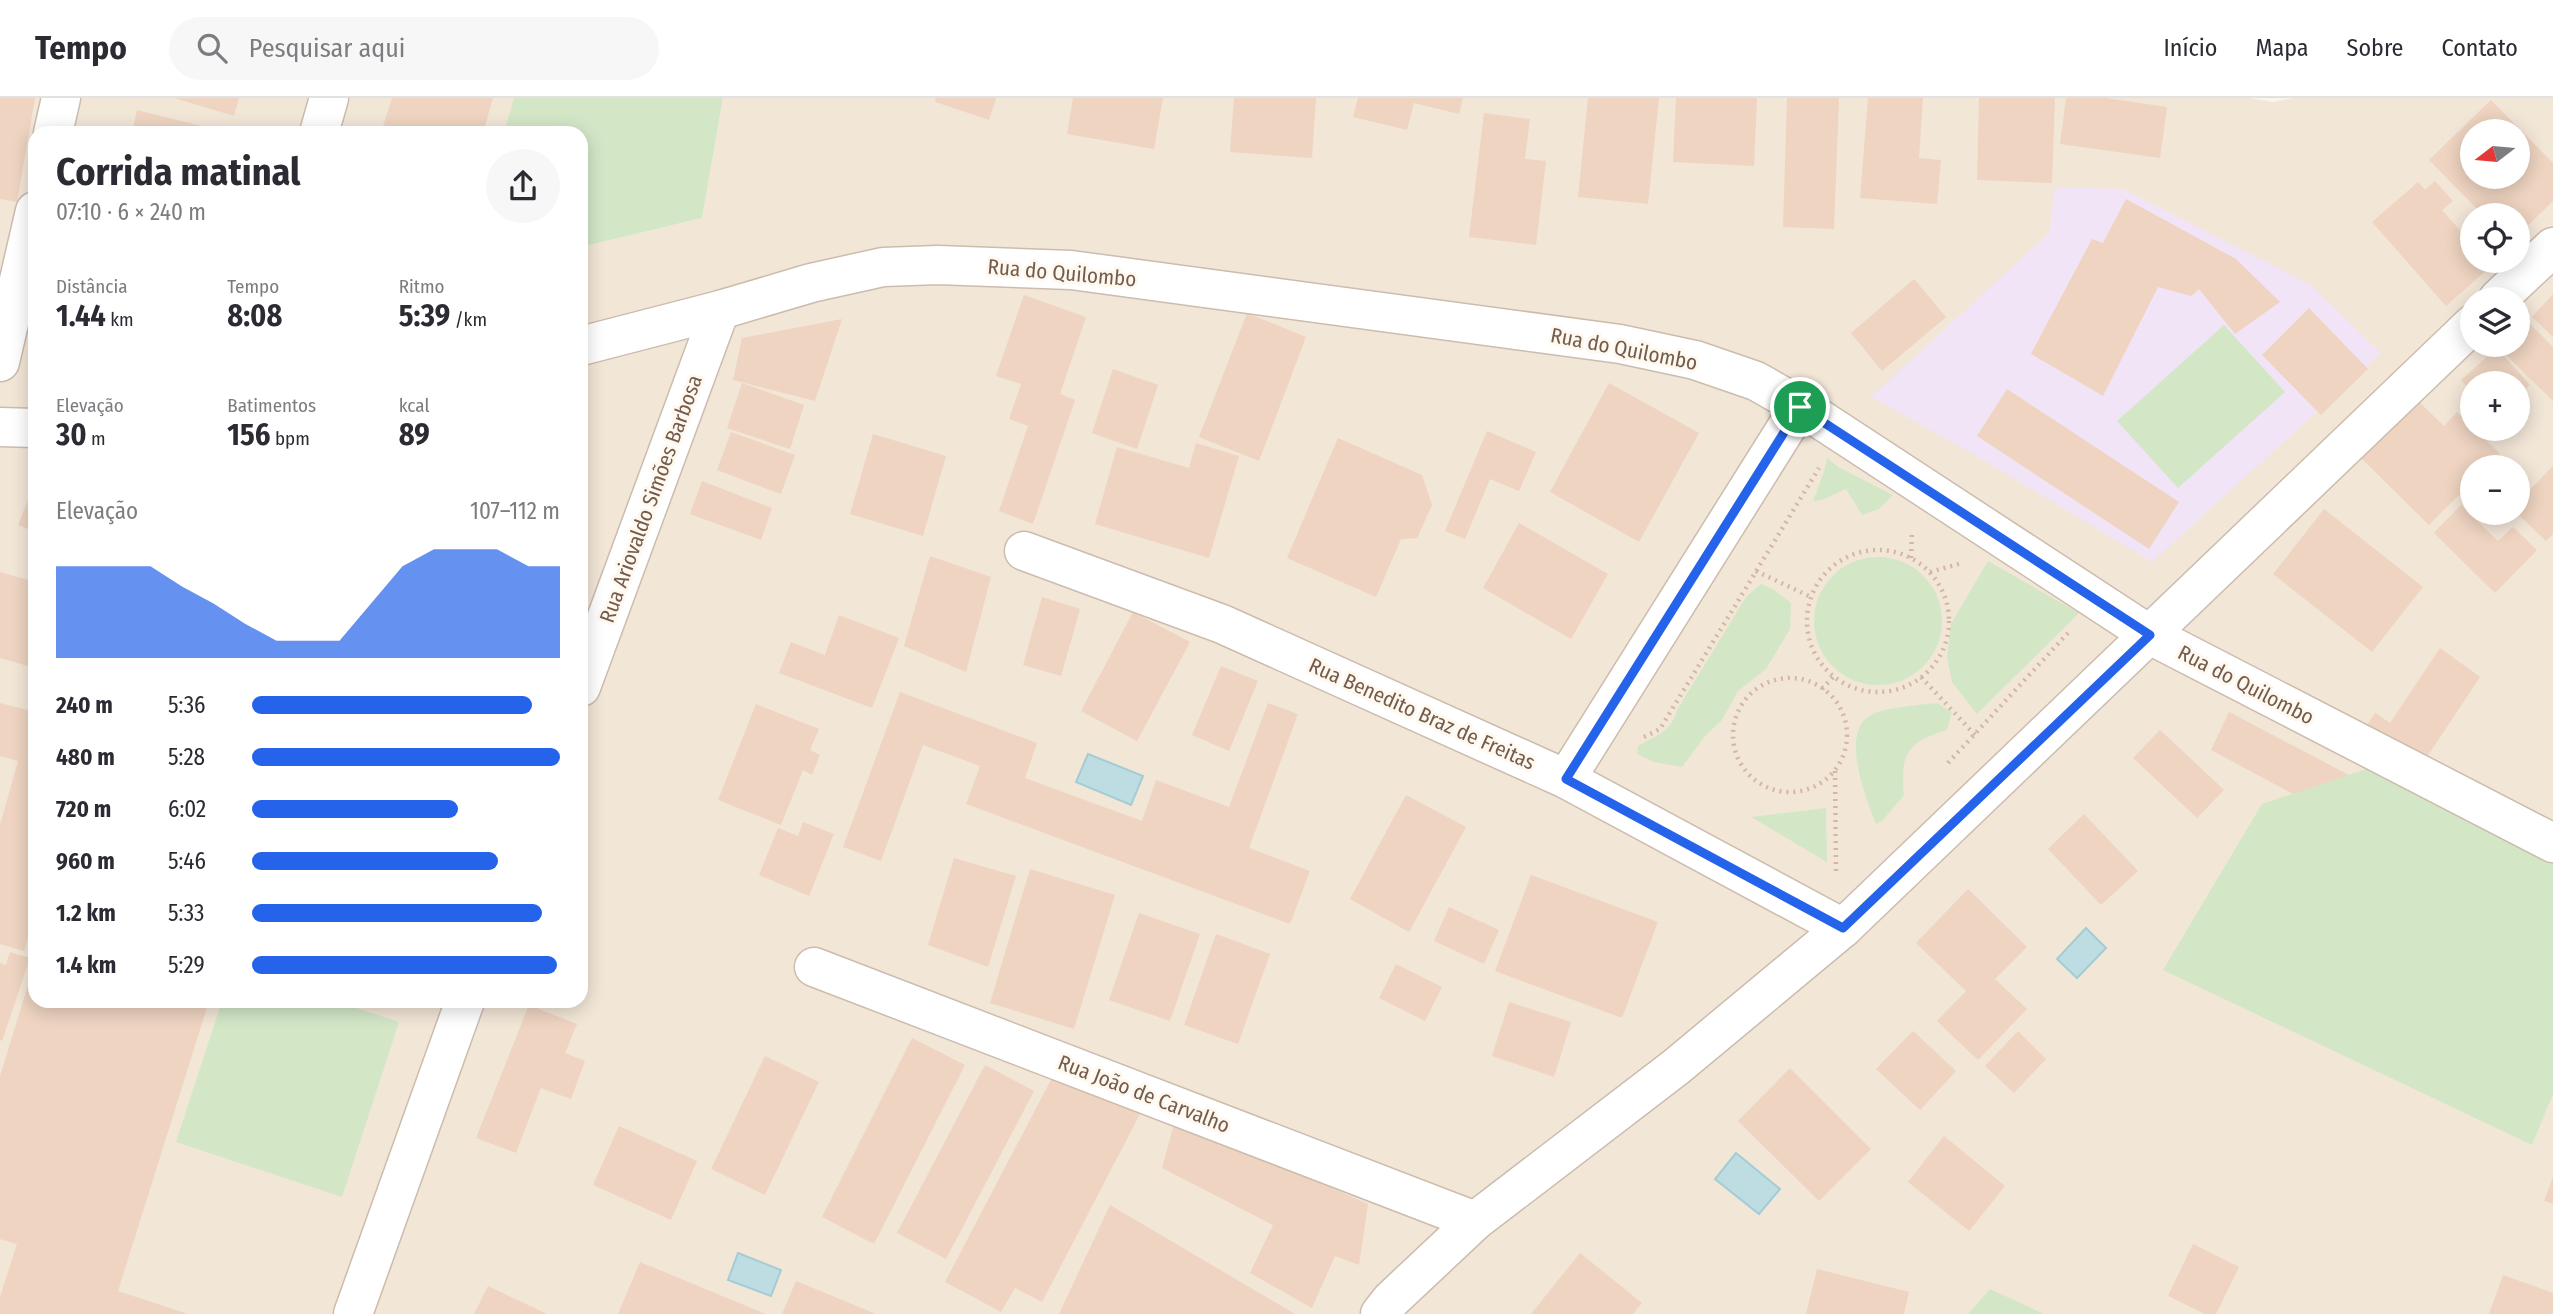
<!DOCTYPE html>
<html lang="pt">
<meta charset="utf-8">
<style>
:root{--surface:#fff;--page:#f7f7f7;--text:#2b2b33;--muted:#7c7c81;--line:#e1e1e2;--accent:#2563eb}
body{margin:0;font-family:"Fira Sans Condensed",sans-serif;background:var(--page);color:var(--text);height:100vh;display:flex;flex-direction:column;font-size:26px;white-space:nowrap}
*{box-sizing:border-box;margin:0}
p{font-size:23px;color:var(--muted)}
.icon{flex:none;width:38px;height:38px;fill:none;stroke:currentColor;stroke-width:2;stroke-linecap:round;stroke-linejoin:round}
.map{position:relative;flex:1;overflow:hidden}
.panel{position:absolute;left:28px;top:28px;width:560px;height:882px;display:flex;flex-direction:column;background:var(--surface);border-radius:21px;box-shadow:0 4px 18px #0003}
.panel>*{flex:none}
.needle{width:46px;rotate:254deg}
.controls{position:absolute;left:2460px;top:21px;display:grid;gap:14px}
.controls a{display:grid;place-items:center;width:70px;height:70px;border-radius:50%;background:var(--surface);box-shadow:0 4px 18px #0003;font-size:35px}
.pin{position:absolute;display:grid;place-items:center;width:60px;height:60px;color:#fff;margin:-30px;border:4px solid #fff;border-radius:50%;box-shadow:0 2px 7px #0007}
.round{display:grid;place-items:center;flex:none;width:74px;height:74px;border-radius:37px;background:var(--page)}
.head{display:flex;align-items:center;justify-content:space-between;height:119px;padding:0 28px}
h1{font-size:38px;font-weight:700;line-height:52px}
.figures{display:grid;grid-template-columns:repeat(3,1fr);gap:10px;height:119px;padding:7px 28px}
.figures div{display:grid;align-content:center}
.figures b{font-size:30px;font-weight:700}
.figures small{font-size:19px;font-weight:400}
.figures p{font-size:19px}
.chart{height:196px;padding:14px 28px}
.chart p{display:flex;justify-content:space-between}
.chart svg{width:100%;height:126px;margin-top:7px;fill:var(--accent);opacity:.7}
ul{padding:0 28px;list-style:none;font-size:23px}
li{display:grid;grid-template-columns:112px 84px 1fr;align-items:center;height:52px}
li i{height:18px;border-radius:9px;background:var(--accent)}
header{display:flex;align-items:center;gap:42px;box-sizing:border-box;height:98px;padding:0 35px;background:var(--surface);border-bottom:2px solid var(--line)}
header strong{font-size:33px}
nav{display:flex;gap:38px;margin-inline-start:auto;font-size:24px}
.search{width:490px;height:63px;background:var(--page);display:flex;align-items:center;gap:18px;box-sizing:border-box;padding:0 24px;border-radius:38px;color:var(--muted);font-size:26px}
.map>svg:first-child{display:block}
</style>
<header>
<strong>Tempo</strong>
<div class="search"><svg class="icon" aria-label="search" viewBox="0 0 24 24"><circle cx="10" cy="10" r="6"/><path d="M15 15l6 6"/></svg>Pesquisar aqui</div>
<nav><a>Início</a><a>Mapa</a><a>Sobre</a><a>Contato</a></nav>
</header>
<div class="map">
<svg width="2553" height="1216" viewBox="0 0 2553 1216">
<rect width="100%" height="100%" fill="#fbf4e8"/>
<!-- residential -->
<path fill="#f2e6d7" fill-rule="evenodd" d="M0 0H517L506 35H35V903H581V149L702 120 723 0H2250L2273 4 2293 0H2553V1216H0ZM2473 33H2518V79H2473ZM2473 117H2518V163H2473ZM2473 201H2518V247H2473ZM2473 285H2518V331H2473ZM2473 369H2518V415H2473Z"/>
<!-- education -->
<polygon fill="#f1e4f7" points="2055,89 2123,91 2310,186 2381,255 2152,464 1968,353 1871,299 2049,135"/>
<!-- green -->
<g fill="#d3e7c7">
<polygon points="514,0 723,0 702,120 581,149 581,35 504,35"/>
<polygon points="2224,227 2285,294 2178,390 2117,323"/>
<polygon points="1827,360 1838,369 1893,397 1879,411 1862,417 1846,391 1822,402 1813,403 1824,374"/>
<circle cx="1878" cy="523" r="64"/>
<polygon points="1988,463 2079,515 1977,616 1952,584 1947,559 1951,526"/>
<path d="M1761 486 1773 491 1791 505 1790 531 1766 571 1738 593 1722 622 1705 638 1682 669 1654 664 1637 656 1638 648C1656 638 1672 633 1677 612L1746 499Z"/>
<path d="M1937 605 1952 614 1947 632C1907 644 1900 656 1904 697L1883 722 1876 726C1866 700 1838 631 1873 616 1889 609 1919 607 1937 605Z"/>
<polygon points="2372,669 2553,763 2553,996 2532,1047 2163,872 2262,706"/>
<polygon points="1826,710 1827,764 1751,719"/>
<polygon points="222,903 335,903 399,924 342,1099 176,1044"/>
<polygon points="1990,1191 2044,1216 1968,1216"/>
</g>
<!-- water -->
<g fill="#bddde3" stroke="#a4ccd4" stroke-width="2">
<polygon points="1088,656 1143,678 1131,707 1076,684"/>
<polygon points="2086,830 2106,850 2077,880 2057,861"/>
<polygon points="1736,1055 1780,1091 1759,1116 1715,1081"/>
<polygon points="738,1155 781,1172 771,1198 728,1182"/>
</g>
<!-- building -->
<g fill="#eed4c1" fill-rule="evenodd">
<polygon points="0,0 35,0 17,104 0,101"/>
<polygon points="174,0 239,0 234,18"/>
<polygon points="392,0 493,0 483,35 381,35"/>
<polygon points="936,0 996,0 989,22 935,4"/>
<polygon points="1073,0 1163,0 1154,51 1067,36"/>
<polygon points="1234,0 1316,0 1312,60 1230,54"/>
<polygon points="1358,0 1463,0 1459,16 1414,5 1407,32 1353,19"/>
<polygon points="1588,0 1659,0 1648,106 1578,99"/>
<polygon points="1676,0 1757,0 1754,68 1673,64"/>
<polygon points="1787,0 1839,0 1834,131 1783,129"/>
<polygon points="1868,0 1923,0 1919,60 1941,62 1937,106 1860,100"/>
<polygon points="1979,0 2055,0 2052,85 1977,82"/>
<polygon points="2066,0 2106,0 2167,9 2160,60 2060,46"/>
<path d="M2491 2 2553 65V103L2518 137V117H2483L2429 62ZM2473 33H2518V79H2473Z"/>
<polygon points="137,12 210,30 209,35 132,35"/>
<polygon points="1484,15 1530,21 1525,61 1546,63 1536,147 1469,139"/>
<polygon points="2435,83 2453,103 2442,112 2473,147 2473,163 2486,163 2491,168 2446,208 2372,124 2418,84 2425,92"/>
<polygon points="2126,101 2236,161 2280,204 2235,236 2199,191 2191,198 2158,189 2103,298 2031,256 2092,141 2103,145"/>
<polygon points="1914,181 1946,219 1882,273 1851,235"/>
<polygon points="2553,196 2553,239 2532,219"/>
<polygon points="1024,197 1086,219 1060,296 1075,302 1033,426 999,413 1028,328 1009,321 1021,286 996,278"/>
<polygon points="2309,210 2368,271 2321,317 2262,257"/>
<polygon points="1247,215 1306,239 1259,363 1199,339"/>
<polygon points="842,221 815,303 733,282 742,240"/>
<polygon points="2528,224 2553,249 2553,303 2501,252 2506,247 2518,247 2518,234"/>
<polygon points="2497,250 2530,287 2518,298 2518,285 2473,285 2473,296 2461,282"/>
<polygon points="1113,271 1158,287 1137,351 1092,335"/>
<polygon points="742,285 804,307 790,351 727,330"/>
<polygon points="1609,285 1699,335 1639,444 1550,394"/>
<polygon points="2007,291 2179,404 2149,451 1977,338"/>
<polygon points="2416,301 2444,328 2457,314 2500,356 2486,369 2473,369 2473,383 2429,427 2360,359"/>
<polygon points="1487,333 1536,354 1519,393 1490,381 1465,441 1445,433"/>
<polygon points="731,334 795,357 781,396 717,372"/>
<polygon points="873,336 946,358 923,438 850,416"/>
<polygon points="1338,340 1422,377 1432,407 1417,440 1401,441 1376,499 1287,460"/>
<polygon points="1196,345 1239,358 1209,460 1095,426 1117,349 1189,370"/>
<polygon points="2553,368 2553,436 2546,443 2518,416 2518,404"/>
<polygon points="702,383 772,410 761,442 690,416"/>
<polygon points="35,384 35,434 18,427"/>
<polygon points="2461,407 2498,443 2513,429 2537,452 2495,495 2434,435"/>
<polygon points="2324,411 2423,489 2372,554 2273,476"/>
<polygon points="1519,425 1608,476 1571,541 1483,490"/>
<polygon points="930,458 991,479 966,574 904,548"/>
<polygon points="0,474 35,484 35,570 0,560"/>
<polygon points="1042,499 1080,511 1061,578 1023,567"/>
<polygon points="1133,514 1190,544 1137,643 1081,613"/>
<polygon points="839,517 899,540 872,610 779,575 791,544 825,557"/>
<polygon points="2440,550 2480,579 2421,668 2365,630 2375,615 2390,625"/>
<polygon points="1221,568 1258,583 1229,653 1192,637"/>
<polygon points="900,594 1037,645 1025,680 1142,723 1156,682 1229,709 1268,605 1298,616 1249,750 1310,773 1290,826 966,706 980,668 923,647 881,763 843,749"/>
<polygon points="0,605 35,614 35,815 24,853 0,846 0,727 18,663 0,658"/>
<polygon points="756,606 819,631 810,652 820,657 812,677 803,672 781,727 718,702"/>
<polygon points="2229,614 2349,677 2293,696 2211,652"/>
<polygon points="2160,632 2224,692 2197,720 2133,660"/>
<polygon points="1406,697 1466,729 1409,834 1350,801"/>
<polygon points="2084,716 2138,773 2101,807 2048,751"/>
<polygon points="803,724 834,736 809,798 759,777 778,730 798,738"/>
<polygon points="954,760 1016,778 988,869 928,847"/>
<polygon points="1030,771 1115,797 1074,931 990,905"/>
<polygon points="1531,777 1658,824 1622,920 1495,873"/>
<polygon points="1968,791 2027,849 1995,881 2027,911 1978,962 1937,923 1966,893 1916,845"/>
<polygon points="1449,809 1499,832 1484,866 1434,843"/>
<polygon points="1139,815 1200,836 1170,923 1109,902"/>
<polygon points="1216,836 1270,856 1238,946 1184,927"/>
<polygon points="10,854 30,860 2,943 0,942 0,865 6,867"/>
<polygon points="1396,866 1442,889 1425,923 1379,900"/>
<polygon points="34,868 35,903 209,903 118,1193 188,1216 0,1216 0,1199 17,1146 0,1141 0,978"/>
<polygon points="1509,904 1571,924 1554,979 1492,958"/>
<polygon points="529,907 577,926 565,955 585,963 571,1001 541,990 516,1055 476,1040"/>
<polygon points="1913,933 1956,973 1920,1012 1876,971"/>
<polygon points="2018,933 2046,961 2014,995 1985,968"/>
<polygon points="912,940 965,967 874,1146 822,1119"/>
<polygon points="765,958 819,984 765,1097 711,1071"/>
<polygon points="985,967 1034,993 946,1161 897,1135"/>
<polygon points="1790,970 1871,1051 1819,1103 1738,1023"/>
<polygon points="1056,972 1140,1016 1042,1204 1015,1190 1001,1214 945,1184"/>
<polygon points="1175,1022 1368,1106 1359,1167 1335,1158 1312,1210 1250,1175 1273,1127 1162,1070"/>
<polygon points="619,1028 697,1063 671,1122 593,1087"/>
<polygon points="1944,1038 2005,1088 1969,1133 1908,1084"/>
<polygon points="2553,1079 2553,1106 2544,1103"/>
<polygon points="1110,1107 1295,1216 1059,1216"/>
<polygon points="2193,1146 2239,1169 2216,1216 2205,1216 2168,1198"/>
<polygon points="1580,1155 1642,1205 1633,1216 1531,1216"/>
<polygon points="640,1164 766,1216 618,1216"/>
<polygon points="1817,1171 1909,1194 1904,1216 1806,1216"/>
<polygon points="2503,1177 2553,1195 2553,1216 2489,1216"/>
<polygon points="796,1183 876,1216 782,1216"/>
<polygon points="488,1188 547,1216 474,1216"/>
</g>
<g fill="none" stroke-linecap="round" stroke-linejoin="round">
<!-- minor casing -->
<g stroke="#ccbcae" stroke-width="41">
<g id="minor">
<polyline points="53,35 61,0"/>
<polyline points="319,35 329,0"/>
<polyline points="2498,201 2553,149"/>
<polyline points="581,248 720,212 811,185 883,169 938,167 1071,172 1620,246 1695,262 1756,283 1800,308 2150,537 2553,745"/>
<polyline points="0,264 35,113"/>
<polyline points="0,329 35,330"/>
<polyline points="1024,453 1222,526 1566,681 1843,830"/>
<polyline points="581,589 720,212"/>
<polyline points="1566,681 1800,308"/>
<polyline points="814,869 1475,1123"/>
<polyline points="353,1216 465,903"/>
<polyline points="1380,1216 1391,1202 1475,1123 1676,969 1843,830 2473,226"/>
</g>
</g>
<!-- path -->
<g stroke="#d3b7a4" stroke-width="4.5" stroke-dasharray="2 5" stroke-linecap="butt">
<circle cx="1878" cy="523" r="71"/>
<polyline points="1911,460 1912,432"/>
<polyline points="1756,473 1811,499"/>
<polyline points="1930,474 1962,465"/>
<polyline points="1921,579 1975,637"/>
<circle cx="1790" cy="637" r="57"/>
<polyline points="1822,591 1834,578"/>
<polyline points="1644,639 1660,631 1819,370"/>
<polyline points="1948,665 2068,535"/>
<polyline points="1835,673 1836,776"/>
</g>
<!-- minor -->
<use href="#minor" stroke="#fff" stroke-width="38"/>
</g>
<g fill="none" stroke-linecap="round" stroke-linejoin="round">
<!-- route casing -->
<g stroke="#fff" stroke-width="14">
<polygon id="route" points="1800,309 2150,537 1843,830 1566,681"/>
</g>
<!-- route -->
<use href="#route" stroke="#2563eb" stroke-width="9"/>
</g>
<g text-anchor="middle" dominant-baseline="central" stroke-width="6" stroke-linejoin="round" paint-order="stroke">
<!-- street labels -->
<g font-size="21" fill="#735c4e" stroke="#fef8ee">
<text transform="translate(1062 175) rotate(5)">Rua do Quilombo</text>
<text transform="translate(1624 251) rotate(11)">Rua do Quilombo</text>
<text transform="translate(651 401) rotate(-70)">Rua Ariovaldo Simões Barbosa</text>
<text transform="translate(2246 587) rotate(27)">Rua do Quilombo</text>
<text transform="translate(1422 616) rotate(24)">Rua Benedito Braz de Freitas</text>
<text transform="translate(1144 996) rotate(21)">Rua João de Carvalho</text>
</g>
</g>
</svg>
<div class="controls">
<a><svg class="needle" viewBox="-14 -14 28 28"><path d="M0-13l5 13h-10z" fill="#e53935"/><path d="M0 13l5-13h-10z" fill="#7c7c81"/></svg></a>
<a><svg class="icon" aria-label="locate" viewBox="0 0 24 24"><circle cx="12" cy="12" r="6"/><path d="M12 2v4M12 18v4M2 12h4M18 12h4"/></svg></a>
<a><svg class="icon" aria-label="layers" viewBox="0 0 24 24"><path d="M12 4l9 5-9 5-9-5zM3 14l9 5 9-5"/></svg></a>
<a>+</a>
<a>−</a>
</div>
<div class="pin" style="left:1800px;top:309px;background:#1e9e55"><svg class="icon" aria-label="arrive" viewBox="0 0 24 24"><path d="M6 21V4h12l-3 4 3 4H6"/></svg></div>
<section class="panel">
<div class="head"><div><h1>Corrida matinal</h1><p>07:10 · 6 × 240 m</p></div><a class="round"><svg class="icon" aria-label="share" viewBox="0 0 24 24"><path d="M12 15V3M7 8l5-5 5 5M5 13v7h14v-7"/></svg></a></div>
<div class="figures">
<div><p>Distância</p><b>1.44<small> km</small></b></div>
<div><p>Tempo</p><b>8:08</b></div>
<div><p>Ritmo</p><b>5:39<small> /km</small></b></div>
</div>
<div class="figures">
<div><p>Elevação</p><b>30<small> m</small></b></div>
<div><p>Batimentos</p><b>156<small> bpm</small></b></div>
<div><p>kcal</p><b>89</b></div>
</div>
<div class="chart"><p><span>Elevação</span>107–112 m</p>
<svg viewBox="0 0 160 44" preserveAspectRatio="none"><path d="M0 44V12L10 12L20 12L30 12L40 19L50 25L60 32L70 38L80 38L90 38L100 25L110 12L120 6L130 6L140 6L150 12L160 12V44z"/></svg>
</div>
<ul>
<li><b>240 m</b>5:36<i style="width:91%"></i></li>
<li><b>480 m</b>5:28<i style="width:100%"></i></li>
<li><b>720 m</b>6:02<i style="width:67%"></i></li>
<li><b>960 m</b>5:46<i style="width:80%"></i></li>
<li><b>1.2 km</b>5:33<i style="width:94%"></i></li>
<li><b>1.4 km</b>5:29<i style="width:99%"></i></li>
</ul>
</section>
</div>
